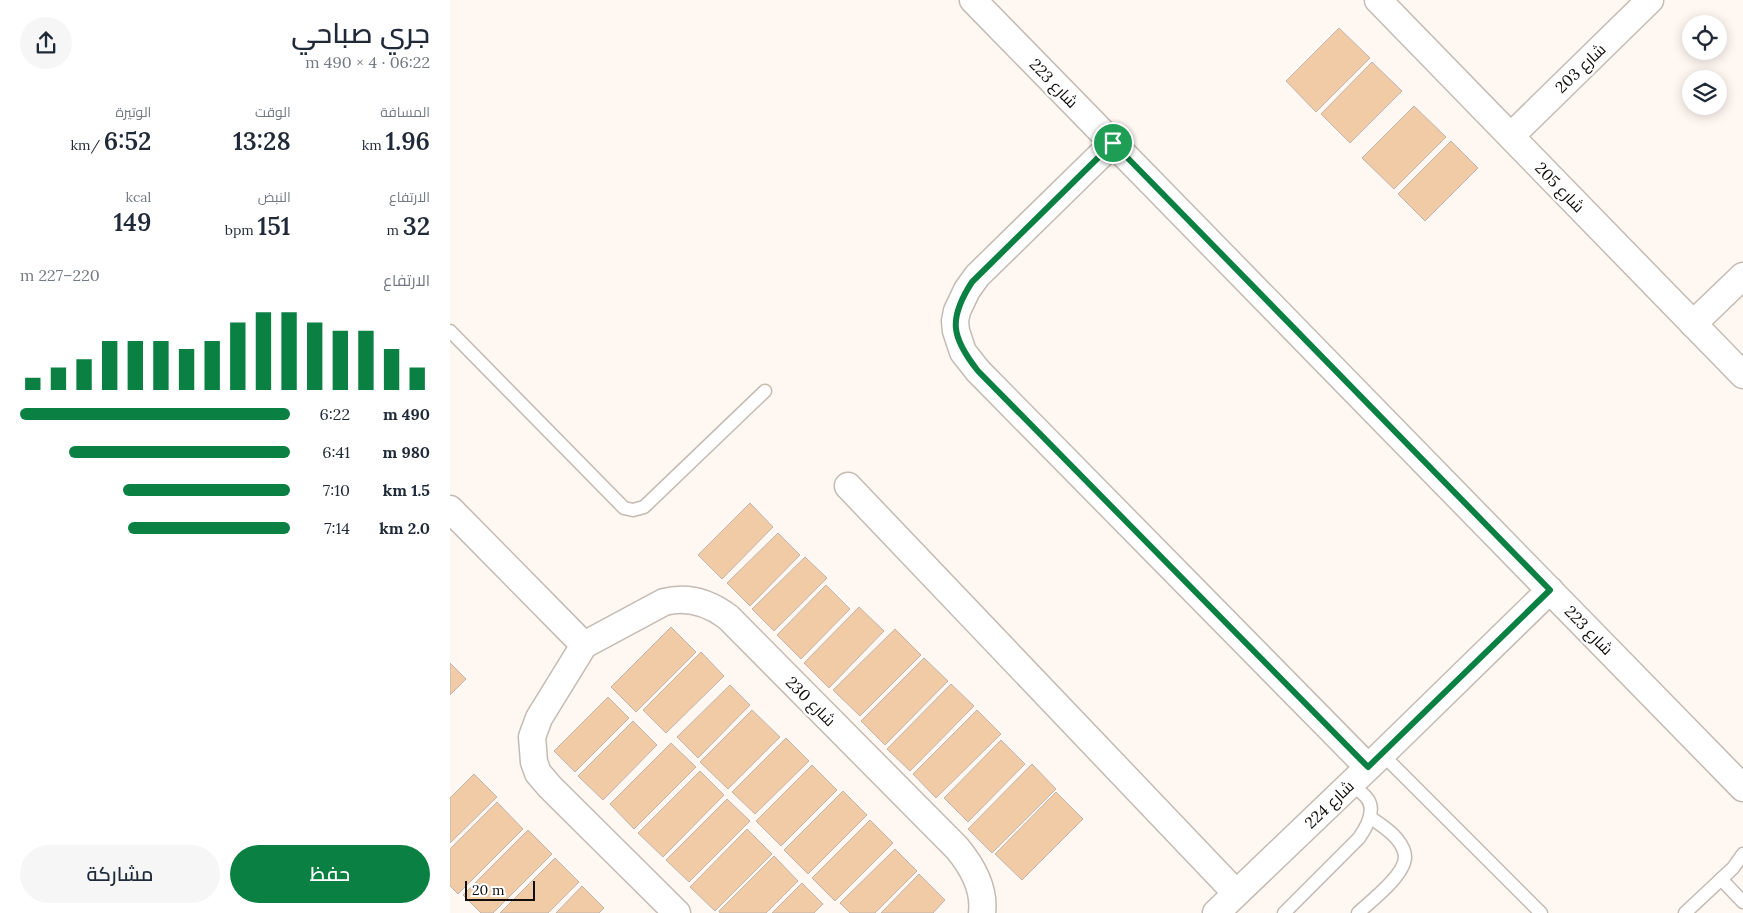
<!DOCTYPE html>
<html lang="ar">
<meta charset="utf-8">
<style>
:root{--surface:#fff;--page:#f6f6f7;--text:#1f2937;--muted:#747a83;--accent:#0b8043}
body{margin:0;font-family:Lora,Cairo,serif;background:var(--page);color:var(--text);direction:rtl;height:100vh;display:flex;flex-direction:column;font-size:19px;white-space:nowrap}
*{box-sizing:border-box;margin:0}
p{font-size:16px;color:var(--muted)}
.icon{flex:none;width:28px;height:28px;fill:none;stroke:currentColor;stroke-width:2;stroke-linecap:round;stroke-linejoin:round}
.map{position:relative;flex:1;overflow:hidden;direction:ltr}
.panel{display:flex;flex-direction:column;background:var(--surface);width:450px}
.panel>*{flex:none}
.buttons{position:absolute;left:1232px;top:15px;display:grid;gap:10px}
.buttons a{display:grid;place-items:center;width:45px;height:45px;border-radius:50%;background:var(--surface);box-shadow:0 2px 12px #0003;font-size:25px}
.scale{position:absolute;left:15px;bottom:12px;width:70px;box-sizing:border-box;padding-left:5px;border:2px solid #100d0a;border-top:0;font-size:14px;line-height:18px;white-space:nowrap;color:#100d0a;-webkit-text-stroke:4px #fff;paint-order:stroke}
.pin{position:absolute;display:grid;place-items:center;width:42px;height:42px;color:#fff;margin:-21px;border:2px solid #fff;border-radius:50%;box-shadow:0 1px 5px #0007}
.round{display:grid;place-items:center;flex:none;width:52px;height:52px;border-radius:26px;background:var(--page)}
.overview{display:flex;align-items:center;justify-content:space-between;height:85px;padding:0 20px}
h1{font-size:28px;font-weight:600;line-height:38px}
.metrics{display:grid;grid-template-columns:repeat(3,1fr);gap:8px;height:85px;padding:5px 20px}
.metrics div{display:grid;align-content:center}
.metrics b{font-size:25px;font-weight:600}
.metrics small{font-size:14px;font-weight:400}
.metrics p{font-size:14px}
.chart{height:140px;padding:10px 20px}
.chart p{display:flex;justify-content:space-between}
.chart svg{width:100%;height:90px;margin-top:5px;stroke:var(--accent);stroke-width:6}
.primary-button{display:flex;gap:10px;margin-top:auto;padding:10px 20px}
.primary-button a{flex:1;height:58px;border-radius:30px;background:var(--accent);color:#fff;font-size:20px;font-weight:600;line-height:58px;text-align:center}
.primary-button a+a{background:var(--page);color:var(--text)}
ul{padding:0 20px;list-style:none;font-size:16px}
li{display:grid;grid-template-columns:80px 60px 1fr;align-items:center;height:38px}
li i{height:12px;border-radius:6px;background:var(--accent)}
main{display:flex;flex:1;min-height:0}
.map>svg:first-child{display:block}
</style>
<main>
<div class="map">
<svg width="1293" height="913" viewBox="0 0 1293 913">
<rect width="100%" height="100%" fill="#fef7f2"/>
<!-- building -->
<g fill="#f1caa6" stroke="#bfb5ad">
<polygon points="889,28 920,58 866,112 836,81"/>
<polygon points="922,62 952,91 900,143 871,114"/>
<polygon points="964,106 996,137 944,189 912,158"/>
<polygon points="1001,141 1028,168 975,221 948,194"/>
<polygon points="300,503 323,527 272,579 248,555"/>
<polygon points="328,533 350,555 300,606 277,583"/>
<polygon points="355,557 377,578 324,631 302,609"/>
<polygon points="376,585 400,609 351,659 327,635"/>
<polygon points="409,607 434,631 379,688 354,663"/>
<polygon points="221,627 246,652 186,712 161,687"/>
<polygon points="445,629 471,655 410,716 383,690"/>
<polygon points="251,652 274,676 216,733 193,710"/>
<polygon points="474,658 498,681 435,745 411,721"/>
<polygon points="0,663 16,679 0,695"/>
<polygon points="501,684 524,706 460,771 437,749"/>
<polygon points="280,685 300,705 248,758 227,737"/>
<polygon points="158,697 179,718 125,772 104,751"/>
<polygon points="302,710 330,737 278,789 250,762"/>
<polygon points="527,710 551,734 486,798 463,774"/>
<polygon points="183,721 207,745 153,800 128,776"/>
<polygon points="336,738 359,761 305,814 282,792"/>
<polygon points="551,740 575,764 518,822 494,798"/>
<polygon points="221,743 246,767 184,829 160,804"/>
<polygon points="582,764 606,789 542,853 518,829"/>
<polygon points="362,765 387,790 331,846 306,821"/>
<polygon points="250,771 274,795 213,857 188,833"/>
<polygon points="24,774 47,797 0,843 0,798"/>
<polygon points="393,791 417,815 358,874 334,850"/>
<polygon points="606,792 633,819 572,880 545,854"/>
<polygon points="277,799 300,821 239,882 216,860"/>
<polygon points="47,802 73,829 8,894 0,886 0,849"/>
<polygon points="420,820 443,843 385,901 362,878"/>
<polygon points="297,829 322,854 265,911 240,887"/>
<polygon points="78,830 102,854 43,913 31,913 13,895"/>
<polygon points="445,849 467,871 425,913 400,913 390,903"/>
<polygon points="324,856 348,881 316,913 270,913 269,911"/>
<polygon points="105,858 129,882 98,913 50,913"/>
<polygon points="469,874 495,900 483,913 431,913"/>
<polygon points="352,883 373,904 364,913 322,913"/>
<polygon points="132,886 154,908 149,913 106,913"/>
</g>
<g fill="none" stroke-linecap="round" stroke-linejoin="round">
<!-- service casing -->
<g stroke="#c5bbb3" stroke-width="15">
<g id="service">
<polyline points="0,331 174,508 183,510 194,507 315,391"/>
<polyline points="932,754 1091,913"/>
<polyline points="1271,879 1293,902"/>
<path d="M834 913 909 838C916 828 927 809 916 797 912 792 905 788 900 784"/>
<path d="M908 913C921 901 955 875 955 857 955 851 951 844 947 839 940 830 929 824 920 817"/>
<polyline points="1235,913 1283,868 1293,854"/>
</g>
</g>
<!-- minor casing -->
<g stroke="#c5bbb3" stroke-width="29">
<g id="minor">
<polyline points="523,0 1293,788"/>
<polyline points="928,0 1293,375"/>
<polyline points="1061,136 1200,0"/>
<polyline points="663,143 527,276 517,290 507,311 505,321 506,331 513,352 528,371 918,767"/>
<polyline points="1243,324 1293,276"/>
<polyline points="398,486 786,893"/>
<polyline points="0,509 134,645"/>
<path d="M227 913 100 787 88 773 84 762 82 737 89 718 134 645 214 602C237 596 258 602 278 617L507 848C522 866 535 889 532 913"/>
<polyline points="766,913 932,754 1100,590"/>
</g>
</g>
<!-- service -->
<use href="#service" stroke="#fff" stroke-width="12"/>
<!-- minor -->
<use href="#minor" stroke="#fff" stroke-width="26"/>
</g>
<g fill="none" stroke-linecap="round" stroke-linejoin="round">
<!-- route casing -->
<g stroke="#fff" stroke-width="10">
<path id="route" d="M663 143 1100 590 918 767 528 371C501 337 498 319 522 282Z"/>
</g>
<!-- route -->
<use href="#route" stroke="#0b8043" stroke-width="6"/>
</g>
<g text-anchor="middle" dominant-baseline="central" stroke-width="5" stroke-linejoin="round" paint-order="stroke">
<!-- street labels -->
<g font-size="16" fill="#100d0a" stroke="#fff">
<text transform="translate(1130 68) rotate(-44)">شارع 203</text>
<text transform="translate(604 83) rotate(46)">شارع 223</text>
<text transform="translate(1110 187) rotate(46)">شارع 205</text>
<text transform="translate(1139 630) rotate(46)">شارع 223</text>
<text transform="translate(361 701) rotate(45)">شارع 230</text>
<text transform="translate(879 804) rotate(-44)">شارع 224</text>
</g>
</g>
</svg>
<div class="buttons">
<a><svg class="icon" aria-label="locate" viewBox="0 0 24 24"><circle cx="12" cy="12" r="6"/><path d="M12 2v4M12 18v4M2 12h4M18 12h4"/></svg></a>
<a><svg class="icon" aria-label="layers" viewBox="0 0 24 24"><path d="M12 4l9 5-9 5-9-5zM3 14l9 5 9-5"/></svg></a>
</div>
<div class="scale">20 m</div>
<div class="pin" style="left:663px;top:143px;background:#1e9e55"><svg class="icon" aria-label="arrive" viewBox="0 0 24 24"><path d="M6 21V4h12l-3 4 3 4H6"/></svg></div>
</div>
<section class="panel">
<div class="overview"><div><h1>جري صباحي</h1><p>06:22 · 4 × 490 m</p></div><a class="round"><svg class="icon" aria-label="share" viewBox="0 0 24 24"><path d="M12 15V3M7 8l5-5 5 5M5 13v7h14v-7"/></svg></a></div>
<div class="metrics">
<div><p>المسافة</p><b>1.96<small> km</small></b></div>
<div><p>الوقت</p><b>13:28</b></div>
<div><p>الوتيرة</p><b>6:52<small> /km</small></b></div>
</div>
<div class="metrics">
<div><p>الارتفاع</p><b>32<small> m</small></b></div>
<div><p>النبض</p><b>151<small> bpm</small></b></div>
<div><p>kcal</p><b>149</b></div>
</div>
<div class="chart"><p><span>الارتفاع</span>220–227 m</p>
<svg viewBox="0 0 160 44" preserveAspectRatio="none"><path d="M5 44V38M15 44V33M25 44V29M35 44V20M45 44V20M55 44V20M65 44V24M75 44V20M85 44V11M95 44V6M105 44V6M115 44V11M125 44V15M135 44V15M145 44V24M155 44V33"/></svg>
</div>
<ul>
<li><b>490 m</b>6:22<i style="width:100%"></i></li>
<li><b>980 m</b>6:41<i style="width:82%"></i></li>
<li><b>1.5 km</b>7:10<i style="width:62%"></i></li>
<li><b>2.0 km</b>7:14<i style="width:60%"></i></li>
</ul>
<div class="primary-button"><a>حفظ</a><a>مشاركة</a></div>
</section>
</main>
